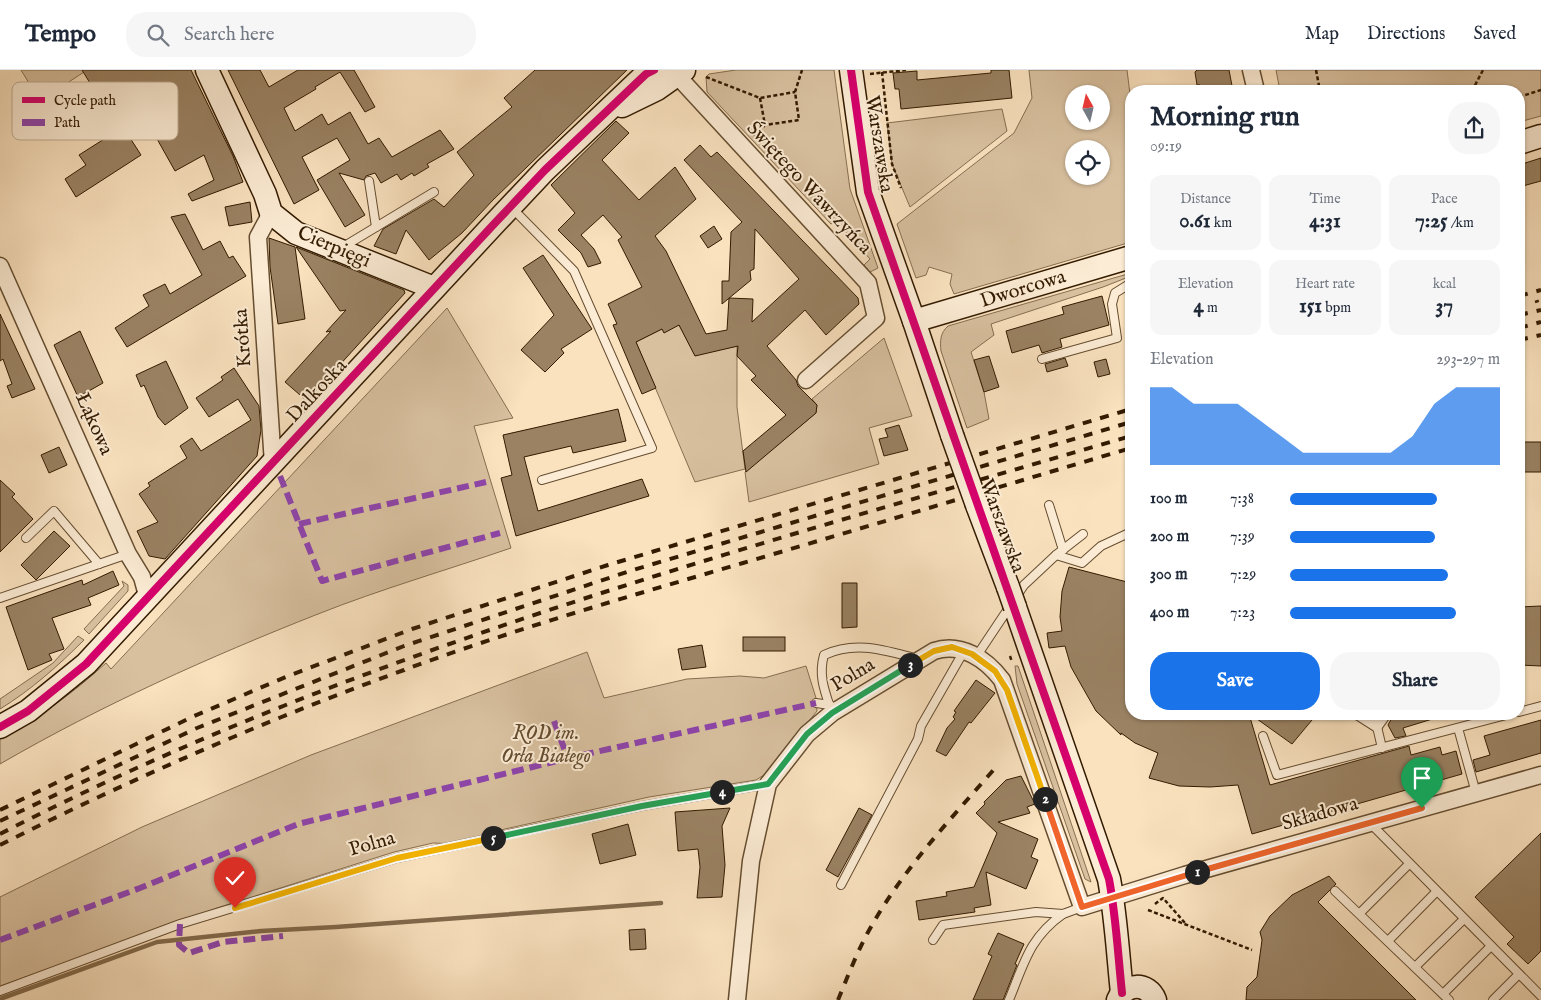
<!DOCTYPE html>
<meta charset="utf-8">
<style>
:root{--surface:#fff;--page:#f6f6f7;--text:#1f2937;--muted:#747a83;--line:#e0e1e3;--accent:#1a73e8}
body{margin:0;font-family:"IM FELL English",serif;background:var(--page);color:var(--text);height:100vh;display:flex;flex-direction:column;font-size:19px;white-space:nowrap}
*{box-sizing:border-box;margin:0}
p{font-size:16px;color:var(--muted)}
.icon{flex:none;width:28px;height:28px;fill:none;stroke:currentColor;stroke-width:2;stroke-linecap:round;stroke-linejoin:round}
.map{position:relative;flex:1;overflow:hidden}
.details{position:absolute;left:1125px;top:15px;width:400px;height:635px;display:flex;flex-direction:column;background:var(--surface);border-radius:20px;box-shadow:0 1px 4px #0004}
.details>*{flex:none}
.needle{width:32px;rotate:352deg}
.buttons{position:absolute;left:1065px;top:15px;display:grid;gap:10px}
.buttons a{display:grid;place-items:center;width:45px;height:45px;border-radius:50%;background:var(--surface);box-shadow:0 1px 4px #0004;font-size:25px}
.pin{position:absolute;display:grid;place-items:center;width:42px;height:42px;color:#fff;margin:-51px -21px;border-radius:50% 50% 50% 0;rotate:-45deg;box-shadow:0 0 5px #0007}
.pin .icon{rotate:45deg}
.km{position:absolute;width:25px;height:25px;margin:-12px;border-radius:50%;background:#222;color:#fff;font-size:14px;line-height:25px;text-align:center}
.round{display:grid;place-items:center;flex:none;width:52px;height:52px;border-radius:20px;background:var(--page)}
.summary{display:flex;align-items:center;justify-content:space-between;height:85px;padding:0 25px}
h1{font-size:28px;font-weight:800;line-height:38px}
.figures{display:grid;grid-template-columns:repeat(3,1fr);gap:8px;height:85px;padding:5px 25px}
.figures div{display:grid;align-content:center;border-radius:12px;background:var(--page);text-align:center}
.figures b{font-size:21px;font-weight:800}
.figures small{font-size:14px;font-weight:400}
.figures p{font-size:14px}
.chart{height:140px;padding:10px 25px}
.chart p{display:flex;justify-content:space-between}
.chart svg{width:100%;height:90px;margin-top:5px;fill:var(--accent);opacity:.7}
.button{display:flex;gap:10px;margin-top:auto;padding:10px 25px}
.button a{flex:1;height:58px;border-radius:20px;background:var(--accent);color:#fff;font-size:20px;font-weight:800;line-height:58px;text-align:center}
.button a+a{background:var(--page);color:var(--text)}
ul{padding:0 25px;list-style:none;font-size:16px}
li{display:grid;grid-template-columns:80px 60px 1fr;align-items:center;height:38px}
li i{height:12px;border-radius:6px;background:var(--accent)}
header{display:flex;align-items:center;gap:30px;box-sizing:border-box;height:70px;padding:0 25px;background:var(--surface);border-bottom:1px solid var(--line)}
header strong{font-size:24px}
nav{display:flex;gap:28px;margin-inline-start:auto;font-size:18px}
.search{width:350px;height:45px;background:var(--page);display:flex;align-items:center;gap:12px;box-sizing:border-box;padding:0 18px;border-radius:20px;color:var(--muted);font-size:19px}
.map>svg:first-child{display:block}
</style>
<header>
<strong>Tempo</strong>
<div class="search"><svg class="icon" aria-label="search" viewBox="0 0 24 24"><circle cx="10" cy="10" r="6"/><path d="M15 15l6 6"/></svg>Search here</div>
<nav><a>Map</a><a>Directions</a><a>Saved</a></nav>
</header>
<div class="map">
<svg width="1541" height="930" viewBox="0 0 1541 930">
<rect width="100%" height="100%" fill="#fae2bf"/>
<filter id="stains"><feTurbulence type="fractalNoise" baseFrequency=".004" numOctaves="4"/><feColorMatrix values="0 0 0 0 .2 0 0 0 0 .09 0 0 0 0 .02 0 0 0 .5 -.17"/></filter>
<radialGradient id="worn" r=".72"><stop offset=".6" stop-color="#630" stop-opacity="0"/><stop offset="1" stop-color="#630" stop-opacity=".3"/></radialGradient>
<!-- green -->
<g fill="#d8c09f" stroke="#866e50" fill-rule="evenodd">
<polygon points="21,0 87,0 40,31"/>
<polygon points="736,0 834,0 850,119 878,198 870,202 864,195 870,189 836,151 831,154 707,22 706,7 709,4"/>
<path d="M1029 0H1127L1131 32V85L1128 86 1131 110V172L954 224 950 214 952 204 929 197 926 205 916 208 897 154 1014 63 1032 28ZM1074 24H1101V51H1074ZM1074 79H1101V106H1074Z"/>
<polygon points="1276,0 1541,0 1541,46 1519,52 1519,21 1280,21"/>
<polygon points="1002,39 1007,61 910,137 892,94 887,53"/>
<path d="M1131 203V206L1103 217 991 254 994 265 971 282 984 322 989 349 967 358 941 281C940 271 940 263 948 256Z"/>
<path d="M447 238 513 348 474 356 511 478C447 500 381 519 318 544 209 587 102 635 0 694V668C40 647 72 624 106 593L111 599Z"/>
<polygon points="679,255 695,285 737,276 737,337 745,399 695,412 636,272 662,259"/>
<polygon points="884,268 912,346 869,358 879,394 749,432 745,402 816,343 817,335 812,329"/>
<polygon points="122,511 128,515 128,521 89,564 84,559 124,516"/>
<path d="M78 566 84 570C58 596 31 620 0 639V629L53 593Z"/>
<polygon points="587,582 604,628 687,609 740,606 764,608 806,596 816,628 817,641 767,703 756,710 649,727 505,759 460,774 433,773 394,782 217,838 0,916 0,827 142,757 311,685"/>
<polygon points="1015,596 1018,596 1091,812 1085,809 1017,614"/>
</g>
<g fill="none" stroke-linecap="round" stroke-linejoin="round">
<!-- stream -->
<polyline stroke="#826a4c" stroke-width="4.5" points="0,929 157,872 261,861 336,857 661,833"/>
</g>
<!-- building -->
<g fill="#9a8263" stroke="#331b00">
<polygon points="82,0 191,0 233,86 243,112 192,131 188,124 214,110 204,85 175,101 138,35 123,43 107,16 96,23"/>
<polygon points="228,0 260,0 269,17 298,0 354,0 375,37 365,42 340,2 315,17 316,19 284,38 295,61 322,44 328,55 350,42 368,74 379,68 392,87 440,60 454,79 427,94 429,97 414,106 412,103 401,110 397,104 381,113 375,103 366,106 364,110 339,103 365,145 345,157 317,110 350,90 337,68 302,87 319,120 294,134"/>
<polygon points="535,0 627,0 493,130 462,163 429,190 406,160 396,184 374,176 383,159 434,129 444,137 474,105 457,82 512,37 504,28"/>
<polygon points="991,0 1009,0 1012,28 901,39 899,19 895,19 893,3 917,1 917,10 991,3"/>
<polygon points="1197,0 1229,0 1233,21 1201,21 1200,15 1197,15 1195,2"/>
<polygon points="616,51 629,63 602,90 639,130 675,97 696,129 655,166 666,181 706,264 727,260 729,228 753,229 752,252 799,209 755,159 754,199 750,201 751,210 722,234 722,211 729,211 731,162 742,152 684,90 700,75 711,87 717,82 858,228 859,234 826,265 805,240 767,276 796,310 798,316 817,335 816,343 746,402 743,381 786,345 751,310 756,306 737,286 738,276 695,286 679,255 664,263 662,259 636,272 656,318 642,324 613,255 617,254 608,234 642,217 618,170 622,167 603,145 581,165 594,179 601,193 588,197 581,183 558,160 575,143 551,115"/>
<polygon points="123,57 141,85 76,127 65,109 86,95 79,85"/>
<polygon points="1541,88 1541,111 1519,117 1519,95"/>
<polygon points="250,132 252,152 229,156 225,137"/>
<polygon points="185,144 203,180 220,171 229,188 233,186 246,206 127,277 115,258 149,236 143,225 165,214 170,224 202,205 171,147"/>
<polygon points="714,156 722,169 708,178 700,166"/>
<polygon points="269,168 295,177 305,249 278,254 270,197"/>
<polygon points="296,177 404,220 405,223 307,331 285,312 331,261 326,262 346,240 340,241"/>
<polygon points="543,185 592,259 561,279 564,283 545,302 521,280 554,245 523,198"/>
<polygon points="1102,226 1109,255 1060,269 1062,277 1042,283 1039,275 1012,283 1006,261 1064,244 1062,237"/>
<polygon points="0,244 35,319 12,328 7,316 12,314 3,289 0,291"/>
<polygon points="80,261 103,313 78,327 54,275"/>
<polygon points="989,286 999,317 984,322 974,290"/>
<polygon points="1065,288 1068,296 1047,302 1045,294"/>
<polygon points="1106,289 1110,304 1098,307 1094,292"/>
<polygon points="166,291 188,338 165,355 158,347 144,315 141,317 136,305"/>
<polygon points="234,298 259,336 261,360 257,386 165,489 149,486 137,461 158,452 139,424 150,416 148,413 187,388 180,376 192,368 201,381 251,350 238,329 209,347 196,328 223,310 221,307"/>
<polygon points="618,339 626,371 573,383 571,376 524,387 538,441 642,409 649,426 516,466 501,408 512,405 503,365"/>
<polygon points="899,355 908,380 884,386 879,369 888,367 885,359"/>
<rect x="1519" y="372" width="22" height="30"/>
<polygon points="59,377 67,395 49,403 41,385"/>
<polygon points="0,410 15,424 12,427 33,449 0,482"/>
<polygon points="54,461 70,476 36,510 21,495"/>
<polygon points="1069,497 1131,513 1131,644 1249,644 1270,715 1409,676 1411,685 1440,677 1442,685 1456,681 1462,704 1252,764 1238,715 1210,717 1179,716 1149,708 1158,683 1135,673 1121,663 1121,665 1096,641 1071,597 1065,576 1049,578 1047,563 1062,561 1060,547 1062,521"/>
<polygon points="113,501 119,515 88,528 91,535 52,548 64,579 49,584 52,590 28,600 6,537 82,510 83,515"/>
<polygon points="842,513 857,513 857,557 842,558"/>
<polygon points="1541,536 1541,596 1519,595 1519,537"/>
<rect x="743" y="567" width="42" height="14"/>
<polygon points="702,575 706,597 682,600 678,579"/>
<polygon points="976,610 995,623 971,653 969,652 946,686 936,681 947,658 955,649 953,647 956,642 954,641"/>
<polygon points="1250,644 1317,644 1292,674"/>
<polygon points="1394,644 1438,644 1439,647 1403,658 1406,666 1395,668 1388,655"/>
<polygon points="1541,650 1541,683 1476,702 1473,690 1490,685 1484,666"/>
<polygon points="1021,706 1035,734 1027,737 1030,743 998,752 1038,769 1031,787 1038,790 1026,819 986,802 991,835 974,838 975,842 919,850 916,831 947,826 946,822 974,817 997,763 976,743 985,734 984,732 1006,710"/>
<polygon points="730,738 722,756 725,795 722,827 697,828 700,797 698,779 678,781 675,742"/>
<polygon points="859,738 872,745 838,807 826,800"/>
<polygon points="628,754 636,785 600,794 592,764"/>
<polygon points="1541,763 1541,881 1528,894 1507,874 1514,867 1475,827"/>
<polygon points="1329,806 1336,814 1318,832 1416,930 1246,930 1247,917 1257,907 1262,870 1260,862 1270,846 1292,825"/>
<polygon points="645,859 646,879 630,880 629,860"/>
<polygon points="998,863 1024,874 1015,894 1017,895 1003,930 973,930 992,886 988,884"/>
</g>
<g fill="none" stroke-linecap="round" stroke-linejoin="round">
<!-- lane casing -->
<g stroke="#654d30" stroke-width="10">
<g id="lane">
<polyline points="369,111 376,157"/>
<polyline points="511,137 574,201 652,378 542,410"/>
<polyline points="343,177 434,122"/>
<polyline points="1042,289 1117,268 1112,234 1115,223 1131,213"/>
<polyline points="1049,435 1063,480"/>
<polyline points="26,468 54,441 99,494"/>
<polyline points="1056,485 1082,493 1101,476 1131,462"/>
<polyline points="0,528 128,484"/>
<polyline points="976,587 1024,515 1056,485 1083,464"/>
<polyline points="816,633 830,635"/>
<polyline points="1519,642 1541,636"/>
<path d="M832 643C825 622 818 606 824 585 857 570 886 581 919 589"/>
<polyline points="1355,644 1377,658 1387,644"/>
<polyline points="1374,644 1382,678"/>
<polyline points="1458,658 1476,723"/>
<polyline points="1263,666 1277,705 1510,644"/>
<polyline points="1370,753 1541,926"/>
<polyline points="841,815 918,669 921,656 964,581"/>
<polyline points="1335,821 1449,930"/>
<polyline points="1360,843 1409,794"/>
<polyline points="933,870 943,855 1036,842 1063,844 1082,837"/>
<polyline points="1388,871 1436,822"/>
<polyline points="1415,897 1464,849"/>
<polyline points="0,921 180,854 397,788 642,736 768,714"/>
<polyline points="1443,924 1491,876"/>
<path d="M1009 930C1024 894 1029 868 1063 844"/>
<polyline points="1493,930 1519,904"/>
</g>
</g>
<!-- street casing -->
<g stroke="#654d30" stroke-width="19">
<g id="street">
<polyline points="672,0 868,213 876,248 806,310"/>
<polyline points="1251,0 1256,21"/>
<polyline points="271,143 258,167 273,394"/>
<polyline points="0,196 128,484 142,507 148,529"/>
<path d="M737 930 751 791 768 714 807 664 832 643 934 581C961 572 986 589 1002 610L1082 837 1185 805 1541 705"/>
</g>
</g>
<!-- secondary casing -->
<g stroke="#331b00" stroke-width="25">
<g id="secondary">
<polyline points="207,0 265,124 271,143 296,163 434,218"/>
<polyline points="851,0 868,122 914,251 952,365"/>
<polyline points="622,36 657,19 684,0"/>
<polyline points="1519,73 1541,66"/>
<polyline points="914,251 1131,187"/>
<polyline points="977,435 1008,517"/>
<path d="M1015 537 1109 809C1116 846 1118 885 1122 923"/>
<polyline points="0,657 28,641 86,594 494,154 545,100 646,4 654,0"/>
<path d="M1118 930C1125 913 1148 912 1155 930"/>
</g>
</g>
<!-- path -->
<g stroke="#331b00" stroke-width="2.5" stroke-dasharray="4 2.5" stroke-linecap="butt">
<polyline points="1316,0 1320,21"/>
<polyline points="882,2 892,94 901,118"/>
<polyline points="870,4 906,0"/>
<polyline points="706,7 760,28 795,22"/>
<polyline points="1472,21 1483,0"/>
<polyline points="1519,27 1541,20"/>
<polyline points="760,28 765,55"/>
<polyline points="754,66 765,55 799,50 795,22 802,0"/>
<polyline points="1535,232 1541,230"/>
<polyline points="1010,586 1012,592"/>
<polyline points="1155,834 1163,828 1185,853"/>
<polyline points="1148,840 1252,880"/>
</g>
<!-- lane -->
<use href="#lane" stroke="#fcecd5" stroke-width="8"/>
<!-- street -->
<use href="#street" stroke="#fcecd5" stroke-width="16"/>
<!-- secondary -->
<use href="#secondary" stroke="#fcecd5" stroke-width="22"/>
<!-- rail -->
<g stroke="#331b00" stroke-width="4" stroke-dasharray="9 9" stroke-linecap="butt">
<polyline points="1519,226 1541,220"/>
<polyline points="1519,245 1541,240"/>
<polyline points="1519,258 1541,252"/>
<polyline points="1519,270 1541,265"/>
<polyline points="0,740 192,647 288,606 412,559 608,495 1131,339"/>
<polyline points="0,751 197,658 404,576 633,500 1131,352"/>
<path d="M0 764C357 580 747 478 1131 366"/>
<path d="M0 775C131 709 266 650 404 600 515 559 630 526 743 493 873 455 1002 416 1131 378"/>
<path d="M838 930C847 908 856 885 867 864 901 801 950 750 996 697"/>
</g>
<!-- secondary-bridge casing -->
<g stroke="#331b00" stroke-width="25" stroke-linecap="butt">
<g id="secondary-bridge">
<polyline points="952,365 977,435"/>
<polyline points="1008,517 1015,537"/>
</g>
</g>
<!-- secondary-bridge -->
<use href="#secondary-bridge" stroke="#fcecd5" stroke-width="22"/>
<!-- quiet -->
<g stroke="#8e44ad" stroke-width="6" stroke-dasharray="12 6" stroke-linecap="butt">
<polyline points="280,406 322,511 500,463"/>
<polyline points="299,454 486,412"/>
<polyline points="554,651 568,689"/>
<polyline points="180,854 179,875 189,883 223,872 283,866"/>
<polyline points="0,870 140,818 298,754 582,685 816,633"/>
</g>
<!-- cycleway casing -->
<g stroke="#fcecd5" stroke-width="11">
<g id="cycleway">
<path d="M851 0 868 122 1109 809C1116 846 1118 885 1122 923"/>
<polyline points="0,657 28,641 86,594 494,154 545,100 646,4 654,0"/>
</g>
</g>
<!-- cycleway -->
<use href="#cycleway" stroke="#d6006c" stroke-width="8"/>
</g>
<g fill="none" stroke-linecap="round" stroke-linejoin="round">
<!-- split-1 casing -->
<g stroke="#fff" stroke-width="10">
<polyline id="split-1" points="1197,802 1422,738"/>
</g>
<!-- split-2 casing -->
<g stroke="#fff" stroke-width="10">
<polyline id="split-2" points="1045,729 1082,837 1197,802"/>
</g>
<!-- split-3 casing -->
<g stroke="#fff" stroke-width="10">
<polyline id="split-3" points="910,595 934,581 952,577 972,584 995,601 1007,620 1045,729"/>
</g>
<!-- split-4 casing -->
<g stroke="#fff" stroke-width="10">
<polyline id="split-4" points="722,722 768,714 807,664 832,643 910,595"/>
</g>
<!-- split-5 casing -->
<g stroke="#fff" stroke-width="10">
<polyline id="split-5" points="493,768 642,736 722,722"/>
</g>
<!-- split-6 casing -->
<g stroke="#fff" stroke-width="10">
<polyline id="split-6" points="235,838 397,788 493,768"/>
</g>
<!-- split-1 -->
<use href="#split-1" stroke="#f0652b" stroke-width="6"/>
<!-- split-2 -->
<use href="#split-2" stroke="#f0652b" stroke-width="6"/>
<!-- split-3 -->
<use href="#split-3" stroke="#f5b400" stroke-width="6"/>
<!-- split-4 -->
<use href="#split-4" stroke="#22a559" stroke-width="6"/>
<!-- split-5 -->
<use href="#split-5" stroke="#22a559" stroke-width="6"/>
<!-- split-6 -->
<use href="#split-6" stroke="#f5b400" stroke-width="6"/>
</g>
<g text-anchor="middle" dominant-baseline="central" stroke-width="4" stroke-linejoin="round" paint-order="stroke">
<!-- street labels -->
<g font-size="20" fill="#331b00" stroke="#fcecd5">
<text transform="translate(879 74) rotate(81)">Warszawska</text>
<text transform="translate(809 118) rotate(47)">Świętego Wawrzyńca</text>
<text transform="translate(334 177) rotate(23)">Cierpięgi</text>
<text transform="translate(1023 219) rotate(-17)">Dworcowa</text>
<text transform="translate(243 268) rotate(-94)">Krótka</text>
<text transform="translate(317 321) rotate(-47)">Dalkoska</text>
<text transform="translate(94 354) rotate(66)">Łąkowa</text>
<text transform="translate(1002 456) rotate(70)">Warszawska</text>
<text transform="translate(853 605) rotate(-31)">Polna</text>
<text transform="translate(1320 744) rotate(-16)">Składowa</text>
<text transform="translate(372 774) rotate(-16)">Polna</text>
</g>
<!-- park labels -->
<g font-size="20" font-style="italic" fill="#654d30" stroke="#fcecd5">
<text x="546" y="663">ROD im.<tspan x="546" dy="23">Orła Białego</tspan></text>
</g>
</g>
<!-- legend -->
<rect x="12" y="12" width="166" height="58" rx="8" fill="#fcecd5" stroke="#c0ad95" stroke-width="1"/>
<rect x="22" y="27" width="23" height="6" fill="#d6006c"/>
<rect x="22" y="49" width="23" height="7" fill="#8e44ad"/>
<g font-size="14" fill="#331b00">
<text x="54" y="35">Cycle path</text>
<text x="54" y="57">Path</text>
</g>
<rect width="100%" height="100%" filter="url(#stains)"/>
<rect width="100%" height="100%" fill="url(#worn)"/>
</svg>
<div class="buttons">
<a><svg class="needle" viewBox="-14 -14 28 28"><path d="M0-13l5 13h-10z" fill="#e53935"/><path d="M0 13l5-13h-10z" fill="#747a83"/></svg></a>
<a><svg class="icon" aria-label="locate" viewBox="0 0 24 24"><circle cx="12" cy="12" r="6"/><path d="M12 2v4M12 18v4M2 12h4M18 12h4"/></svg></a>
</div>
<div class="pin" style="left:1422px;top:738px;background:#1e9e55"><svg class="icon" aria-label="arrive" viewBox="0 0 24 24"><path d="M6 21V4h12l-3 4 3 4H6"/></svg></div>
<div class="pin" style="left:235px;top:838px;background:#d93025"><svg class="icon" aria-label="check" viewBox="0 0 24 24"><path d="M5 12l5 5 9-10"/></svg></div>
<b class="km" style="left:1197px;top:802px">1</b>
<b class="km" style="left:1045px;top:729px">2</b>
<b class="km" style="left:910px;top:595px">3</b>
<b class="km" style="left:722px;top:722px">4</b>
<b class="km" style="left:493px;top:768px">5</b>
<section class="details">
<div class="summary"><div><h1>Morning run</h1><p>09:19</p></div><a class="round"><svg class="icon" aria-label="share" viewBox="0 0 24 24"><path d="M12 15V3M7 8l5-5 5 5M5 13v7h14v-7"/></svg></a></div>
<div class="figures">
<div><p>Distance</p><b>0.61<small> km</small></b></div>
<div><p>Time</p><b>4:31</b></div>
<div><p>Pace</p><b>7:25<small> /km</small></b></div>
</div>
<div class="figures">
<div><p>Elevation</p><b>4<small> m</small></b></div>
<div><p>Heart rate</p><b>151<small> bpm</small></b></div>
<div><p>kcal</p><b>37</b></div>
</div>
<div class="chart"><p><span>Elevation</span>293–297 m</p>
<svg viewBox="0 0 160 44" preserveAspectRatio="none"><path d="M0 44V6L10 6L20 14L30 14L40 14L50 22L60 30L70 38L80 38L90 38L100 38L110 38L120 30L130 14L140 6L150 6L160 6V44z"/></svg>
</div>
<ul>
<li><b>100 m</b>7:38<i style="width:70%"></i></li>
<li><b>200 m</b>7:39<i style="width:69%"></i></li>
<li><b>300 m</b>7:29<i style="width:75%"></i></li>
<li><b>400 m</b>7:23<i style="width:79%"></i></li>
</ul>
<div class="button"><a>Save</a><a>Share</a></div>
</section>
</div>
